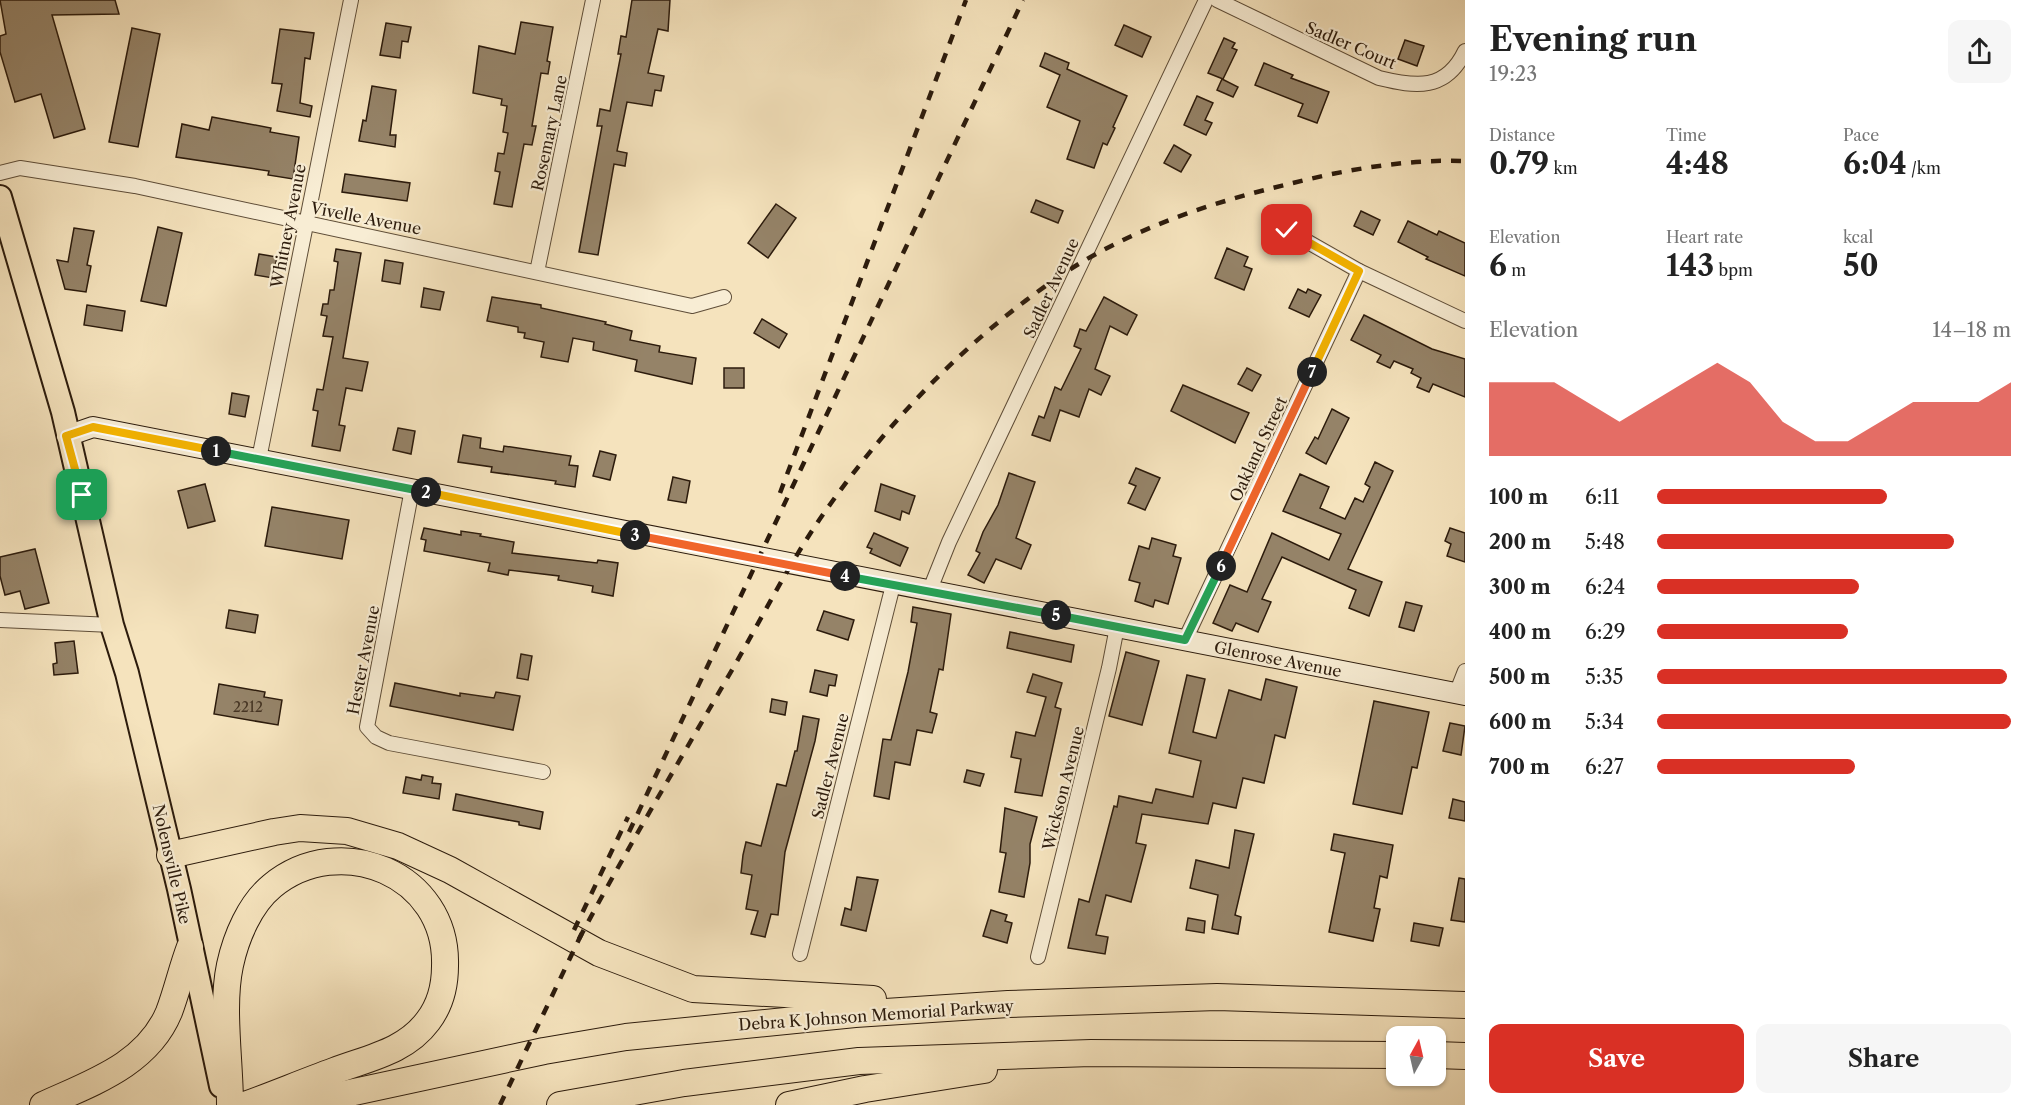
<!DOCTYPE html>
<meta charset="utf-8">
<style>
:root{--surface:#fff;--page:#f6f6f6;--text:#222;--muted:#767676;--accent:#d93025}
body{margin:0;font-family:"Libre Caslon Text",serif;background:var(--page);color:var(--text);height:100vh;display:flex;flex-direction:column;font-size:22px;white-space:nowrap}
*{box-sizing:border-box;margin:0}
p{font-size:20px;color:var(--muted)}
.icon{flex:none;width:33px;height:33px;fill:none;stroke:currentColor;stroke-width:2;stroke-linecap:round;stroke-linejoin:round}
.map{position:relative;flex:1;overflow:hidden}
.side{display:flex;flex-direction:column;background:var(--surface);width:570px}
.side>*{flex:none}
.needle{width:39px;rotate:8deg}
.fabs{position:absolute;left:1386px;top:1026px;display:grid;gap:12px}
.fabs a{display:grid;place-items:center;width:60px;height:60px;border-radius:12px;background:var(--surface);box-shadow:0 2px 4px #0004;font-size:30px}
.pin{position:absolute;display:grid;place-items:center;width:51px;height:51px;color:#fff;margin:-26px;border-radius:12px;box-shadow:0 3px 9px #0006}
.km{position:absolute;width:30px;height:30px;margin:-15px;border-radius:50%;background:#222;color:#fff;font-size:16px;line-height:30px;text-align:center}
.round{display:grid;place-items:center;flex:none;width:63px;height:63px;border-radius:12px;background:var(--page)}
.overview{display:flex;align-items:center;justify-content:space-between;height:102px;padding:0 24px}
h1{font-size:33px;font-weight:800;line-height:45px}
.figures{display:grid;grid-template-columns:repeat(3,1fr);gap:9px;height:102px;padding:6px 24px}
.figures div{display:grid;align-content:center}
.figures b{font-size:30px;font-weight:800}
.figures small{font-size:16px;font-weight:400}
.figures p{font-size:16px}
.chart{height:168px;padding:12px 24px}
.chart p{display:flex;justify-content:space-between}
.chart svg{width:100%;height:108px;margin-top:6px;fill:var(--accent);opacity:.7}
.cta{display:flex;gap:12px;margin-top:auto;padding:12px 24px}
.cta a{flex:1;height:69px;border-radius:12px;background:var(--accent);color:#fff;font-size:24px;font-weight:800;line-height:69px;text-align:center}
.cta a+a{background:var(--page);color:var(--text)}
ul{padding:0 24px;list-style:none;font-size:20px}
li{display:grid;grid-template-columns:96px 72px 1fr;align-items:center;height:45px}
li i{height:15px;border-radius:8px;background:var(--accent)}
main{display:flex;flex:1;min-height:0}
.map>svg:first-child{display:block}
</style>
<main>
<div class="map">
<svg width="1465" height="1105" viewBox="0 0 1465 1105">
<rect width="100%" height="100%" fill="#f5e3bd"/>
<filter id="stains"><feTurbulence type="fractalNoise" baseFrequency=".00333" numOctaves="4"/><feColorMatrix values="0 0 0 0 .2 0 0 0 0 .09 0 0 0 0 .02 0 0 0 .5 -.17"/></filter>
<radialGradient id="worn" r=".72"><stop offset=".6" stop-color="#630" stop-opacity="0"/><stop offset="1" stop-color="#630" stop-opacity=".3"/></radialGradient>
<!-- building -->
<g fill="#958368" stroke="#2c1b0c" stroke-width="1.5">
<polygon points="0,0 115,0 119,14 52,15 85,129 54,138 41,94 15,102 0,52 0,36 6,34"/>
<polygon points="632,0 670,0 668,31 658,29 648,73 664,76 661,91 655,90 652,106 627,102 617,151 627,153 625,166 614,164 598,255 579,252 602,126 597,126 600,109 610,111 621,54 618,54 621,36 626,37"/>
<polygon points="521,22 553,27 547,61 550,62 548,74 541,73 532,126 536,126 532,145 524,144 512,207 494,204 500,172 495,171 498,153 504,154 508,133 503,132 507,106 501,105 502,99 473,93 479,46 515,54"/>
<polygon points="386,23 411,27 408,42 402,41 400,58 380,55"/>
<polygon points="1124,25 1151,37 1142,57 1115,45"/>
<polygon points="132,28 160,34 138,147 109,142"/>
<polygon points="280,29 314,33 310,59 305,58 300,103 312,106 310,117 277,111 282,84 272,83"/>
<polygon points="1224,38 1235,43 1232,48 1237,50 1223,79 1208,73"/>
<polygon points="1405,40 1424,46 1417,66 1398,59"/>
<polygon points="1045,53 1069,63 1067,69 1127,96 1113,127 1115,128 1107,145 1103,143 1094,168 1067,159 1080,121 1047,107 1060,75 1040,66"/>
<polygon points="1264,63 1293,75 1291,78 1329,92 1317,123 1298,116 1303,104 1255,85"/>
<polygon points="1222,79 1238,87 1233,97 1217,90"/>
<polygon points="372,86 396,90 390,135 396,135 395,147 359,141 363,120 366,121"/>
<polygon points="1197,96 1213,103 1205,120 1212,123 1206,135 1184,125"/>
<polygon points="212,117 271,128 270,132 299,137 293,179 268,175 269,171 176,157 182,124 209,130"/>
<polygon points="1174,145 1191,155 1181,172 1164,163"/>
<polygon points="345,174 410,183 407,201 342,192"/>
<polygon points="1036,200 1063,211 1058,223 1031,212"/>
<polygon points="776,204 796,218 768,258 748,243"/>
<polygon points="1361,211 1380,220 1373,235 1354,226"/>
<polygon points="1408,221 1437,235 1439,231 1465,243 1465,276 1426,259 1428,257 1398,242"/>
<polygon points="158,227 182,233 166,306 141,301"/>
<polygon points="74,228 94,231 87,265 91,266 86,292 65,289 57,260 68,262"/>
<polygon points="1227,248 1248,257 1244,266 1252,269 1244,290 1215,278"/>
<polygon points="336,249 361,253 343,358 368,362 362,391 346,388 339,425 345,426 340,451 312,446 318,411 313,410 317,389 323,390 333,337 323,336 327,316 321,315 323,304 328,304 330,290 334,290 338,262 334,261"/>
<polygon points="259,254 277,257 273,278 255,275"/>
<polygon points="385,260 403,263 400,284 382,281"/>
<polygon points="424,288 444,292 440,310 421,307"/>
<polygon points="1298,289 1306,293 1308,289 1321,295 1309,317 1289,308"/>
<polygon points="492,297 541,305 541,308 606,322 605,324 632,331 630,340 660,346 659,352 696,358 692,384 635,371 637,360 593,350 594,342 573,338 568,362 541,357 544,342 524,338 525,333 518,332 518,327 487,321"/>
<polygon points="1104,297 1137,315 1127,335 1110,326 1095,369 1110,376 1101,395 1089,389 1079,417 1060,410 1050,441 1032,435 1039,416 1044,418 1055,387 1061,390 1081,349 1074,346 1080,329 1086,331"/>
<polygon points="87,305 125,311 122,331 84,325"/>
<polygon points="1364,315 1432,349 1465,359 1465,397 1433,384 1429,392 1417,387 1421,378 1411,373 1413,369 1394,361 1390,368 1377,362 1381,355 1351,340"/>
<polygon points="762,319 787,334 779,348 754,333"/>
<rect x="724" y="368" width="20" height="20"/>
<polygon points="1247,368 1261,375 1252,391 1238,384"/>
<polygon points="1183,385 1249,413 1235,443 1171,411"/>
<polygon points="232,393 249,396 245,417 229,414"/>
<polygon points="1332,409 1349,418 1326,464 1306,453 1315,437 1318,439"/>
<polygon points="398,428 415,431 411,454 393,450"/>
<polygon points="463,435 481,438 480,448 503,452 504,446 571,456 569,465 578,466 575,487 555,484 556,481 491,472 492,467 458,462"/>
<polygon points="600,451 616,455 610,480 593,476"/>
<polygon points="1375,462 1393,471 1348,569 1382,582 1369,616 1349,608 1356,590 1282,557 1262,599 1271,602 1258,632 1236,623 1232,631 1213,623 1230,585 1247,592 1272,533 1329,560 1341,534 1283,511 1300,474 1329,487 1320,508 1345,519 1355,498 1363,502 1370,487 1365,484"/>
<polygon points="1136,468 1160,478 1145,510 1128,503 1136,486 1129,483"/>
<polygon points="1009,473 1035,482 1016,538 1031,545 1021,569 996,559 984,583 968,575 980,553 976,551 983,532 998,505"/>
<polygon points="673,477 690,481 686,503 668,500"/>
<polygon points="205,484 215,521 188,528 178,491"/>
<polygon points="881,484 915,496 909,514 902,511 900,520 875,511"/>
<polygon points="272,507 349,520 342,559 265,546"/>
<polygon points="424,528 461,535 461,531 481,534 480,536 514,542 512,553 597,563 598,560 618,563 613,596 592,592 593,586 558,580 559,576 509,570 508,575 488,571 490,563 424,551 426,540 421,539"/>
<polygon points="1450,528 1465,533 1465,562 1447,556 1451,544 1445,541"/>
<polygon points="874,533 908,548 900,566 870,553 872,549 867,547"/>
<polygon points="1152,538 1176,545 1173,556 1181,558 1168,604 1155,600 1153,607 1135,601 1140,583 1129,580 1139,546 1149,549"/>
<polygon points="35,549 49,603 25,609 20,591 5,595 0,576 0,557"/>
<polygon points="1406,602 1422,606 1414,631 1399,627"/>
<polygon points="913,607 951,614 943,670 939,669 930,712 937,714 932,733 917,730 910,765 895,762 889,799 874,796 883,739 891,740 908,672 917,623 911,622"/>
<polygon points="229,610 258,615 255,633 226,628"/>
<polygon points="824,611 854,620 848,640 817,630"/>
<polygon points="1010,632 1074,645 1071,662 1007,648"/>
<polygon points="74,641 78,673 54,675 53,664 57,663 55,643"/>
<polygon points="1126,652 1159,661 1142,725 1109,716"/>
<polygon points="521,654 532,656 528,680 517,678"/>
<polygon points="815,670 837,675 835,686 829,685 827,696 810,692"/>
<polygon points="1033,674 1062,683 1055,707 1061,709 1042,796 1015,792 1021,759 1011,757 1016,732 1035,736 1046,697 1027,692"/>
<polygon points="1187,675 1205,679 1193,732 1216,738 1229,690 1261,700 1266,679 1297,687 1285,738 1275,735 1264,783 1243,778 1236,808 1213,803 1208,824 1142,814 1136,843 1146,845 1131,902 1106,895 1096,935 1108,937 1105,954 1068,948 1079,899 1089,902 1114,806 1117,807 1119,796 1152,803 1156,789 1193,797 1201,761 1169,753"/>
<polygon points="395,683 460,696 460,693 494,698 496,692 520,696 513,730 390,706"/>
<polygon points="219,684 265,692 264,697 282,700 278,725 214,714"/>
<polygon points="772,699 787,702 785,715 770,712"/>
<polygon points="1374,701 1429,712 1417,768 1412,767 1402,814 1353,804"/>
<polygon points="803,716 819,719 815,741 785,852 778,915 771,914 765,937 751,934 758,911 746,909 752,875 741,873 743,855 746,842 761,846 777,784 786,786 795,751 797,751"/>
<polygon points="1450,723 1465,726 1461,755 1443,751"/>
<polygon points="967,770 984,774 980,786 964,782"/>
<polygon points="422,775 433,777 432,783 441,784 439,799 403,793 406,777 421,780"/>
<polygon points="456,794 543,812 540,829 519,825 519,822 453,810"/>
<polygon points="1453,799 1465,802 1465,821 1449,818"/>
<polygon points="1005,808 1037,817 1030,844 1030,863 1024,897 999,892 1006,853 1000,852"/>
<polygon points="1235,830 1254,834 1235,915 1241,917 1238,934 1212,929 1218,895 1190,888 1196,860 1229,868"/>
<polygon points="1334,834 1393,845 1387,878 1380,876 1374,908 1380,909 1373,941 1329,932 1345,853 1331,850"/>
<polygon points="857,877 878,880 866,931 841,925 845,908 851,910"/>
<polygon points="1459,878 1465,879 1465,922 1451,920"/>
<polygon points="991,910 1007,915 1005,921 1012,923 1007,943 983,936"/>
<polygon points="1188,918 1205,921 1204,933 1186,930"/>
<polygon points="1414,923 1443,928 1439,946 1411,941"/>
</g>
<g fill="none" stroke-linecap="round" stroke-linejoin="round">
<!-- street casing -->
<g stroke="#5e4d38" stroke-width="16">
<g id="street">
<path d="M1217 0 1379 78C1416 87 1446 91 1465 51"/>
<polyline points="0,173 20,168 135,186 692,306 724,297"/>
<polyline points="1287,230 1359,271 1465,321"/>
<polyline points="537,272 593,0"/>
<polyline points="259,459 351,0"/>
<polyline points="412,489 367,727 376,737 389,743 543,772"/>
<polyline points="929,592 949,542 1206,0"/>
<polyline points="0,620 112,625"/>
<polyline points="1185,640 1359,271"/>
<polyline points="1456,694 1465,671"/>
<polyline points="800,954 893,585"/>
<polyline points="1038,957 1109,668 1117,627"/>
</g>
</g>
<!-- secondary casing -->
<g stroke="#2c1b0c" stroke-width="22">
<polyline id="secondary" points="67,436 93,427 1465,695"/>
</g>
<!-- primary casing -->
<g stroke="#2c1b0c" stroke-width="26">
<polyline id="primary" points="0,197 63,412 112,625 127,673 179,889 221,1086"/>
</g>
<!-- highway casing -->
<g stroke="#2c1b0c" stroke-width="28">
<g id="highway">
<polyline points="170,855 274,832 300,828 347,831 398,846 450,870 599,953 693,989 873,999"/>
<polyline points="1436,1055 1465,1056"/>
<path d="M43 1105C91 1083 147 1065 169 1012 177 991 182 968 190 947"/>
<path d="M230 1105C230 1061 221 1007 230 965 236 937 250 904 272 886 340 830 448 874 445 966 445 986 441 1004 428 1021 405 1052 368 1058 334 1071 304 1082 275 1094 245 1105"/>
<polyline points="294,1105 544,1051 626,1037 855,1014 1008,1004 1217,997 1465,1005"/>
<polyline points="560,1105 684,1083 859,1061 1091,1053 1396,1055"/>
<polyline points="789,1105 865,1089 984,1070"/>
</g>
</g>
<!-- street -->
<use href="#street" stroke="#f8edd4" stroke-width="14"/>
<!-- secondary -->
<use href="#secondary" stroke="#f8edd4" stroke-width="20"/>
<!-- primary -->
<use href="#primary" stroke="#f5e3bd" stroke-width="22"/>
<!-- highway -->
<use href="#highway" stroke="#f5e3bd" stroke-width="26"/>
<!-- rail -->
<g stroke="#2c1b0c" stroke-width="4.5" stroke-dasharray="10 10" stroke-linecap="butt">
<polyline points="780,493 966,0"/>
<polyline points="629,832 1023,0"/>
<polyline points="574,930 628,817"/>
<path d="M579 939C625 852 676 767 725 682 758 626 787 566 824 513 889 420 969 337 1063 274 1129 230 1209 203 1285 185 1343 170 1405 159 1465 161"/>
<polyline points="500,1105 582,933"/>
</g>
</g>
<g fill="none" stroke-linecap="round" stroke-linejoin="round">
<!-- split-1 casing -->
<g stroke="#fff" stroke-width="12">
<polyline id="split-1" points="82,495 66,436 93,427 216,451"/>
</g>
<!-- split-2 casing -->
<g stroke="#fff" stroke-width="12">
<polyline id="split-2" points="216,451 426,492"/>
</g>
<!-- split-3 casing -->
<g stroke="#fff" stroke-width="12">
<polyline id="split-3" points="426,492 635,535"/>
</g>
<!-- split-4 casing -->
<g stroke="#fff" stroke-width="12">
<polyline id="split-4" points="635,535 845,576"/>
</g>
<!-- split-5 casing -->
<g stroke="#fff" stroke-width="12">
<polyline id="split-5" points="845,576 1056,615"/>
</g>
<!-- split-6 casing -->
<g stroke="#fff" stroke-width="12">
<polyline id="split-6" points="1056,615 1185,640 1221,566"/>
</g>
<!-- split-7 casing -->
<g stroke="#fff" stroke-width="12">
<polyline id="split-7" points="1221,566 1312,372"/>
</g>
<!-- split-8 casing -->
<g stroke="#fff" stroke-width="12">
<polyline id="split-8" points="1287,230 1359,271 1312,372"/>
</g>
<!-- split-1 -->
<use href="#split-1" stroke="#f5b400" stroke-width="8"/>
<!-- split-2 -->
<use href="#split-2" stroke="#22a559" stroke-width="8"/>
<!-- split-3 -->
<use href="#split-3" stroke="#f5b400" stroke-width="8"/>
<!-- split-4 -->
<use href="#split-4" stroke="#f0652b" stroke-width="8"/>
<!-- split-5 -->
<use href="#split-5" stroke="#22a559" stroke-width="8"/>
<!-- split-6 -->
<use href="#split-6" stroke="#22a559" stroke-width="8"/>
<!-- split-7 -->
<use href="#split-7" stroke="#f0652b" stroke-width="8"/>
<!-- split-8 -->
<use href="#split-8" stroke="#f5b400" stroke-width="8"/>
</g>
<g text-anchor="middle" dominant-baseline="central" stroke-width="4.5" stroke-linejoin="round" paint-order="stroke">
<!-- number labels -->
<g font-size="14" fill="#463523">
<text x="248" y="707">2212</text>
</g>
<!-- street labels -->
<g font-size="16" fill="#2c1b0c" stroke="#f8edd4">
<text transform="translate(1351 45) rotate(23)">Sadler Court</text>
<text transform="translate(549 133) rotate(-78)">Rosemary Lane</text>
<text transform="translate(366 218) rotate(11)">Vivelle Avenue</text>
<text transform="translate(288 226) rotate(-79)">Whitney Avenue</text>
<text transform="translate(1051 288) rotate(-65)">Sadler Avenue</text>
<text transform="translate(1258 449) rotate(-65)">Oakland Street</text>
<text transform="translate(1278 659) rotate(11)">Glenrose Avenue</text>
<text transform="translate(363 660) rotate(-79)">Hester Avenue</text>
<text transform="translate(830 766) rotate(-76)">Sadler Avenue</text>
<text transform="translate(1063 788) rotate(-76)">Wickson Avenue</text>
<text transform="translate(172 864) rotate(77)">Nolensville Pike</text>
<text transform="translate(876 1015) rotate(-4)">Debra K Johnson Memorial Parkway</text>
</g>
</g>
<rect width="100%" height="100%" filter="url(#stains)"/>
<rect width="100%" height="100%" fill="url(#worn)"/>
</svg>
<div class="fabs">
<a><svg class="needle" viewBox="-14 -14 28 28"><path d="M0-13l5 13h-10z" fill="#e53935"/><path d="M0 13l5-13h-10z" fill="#767676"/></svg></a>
</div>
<div class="pin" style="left:82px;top:495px;background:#1e9e55"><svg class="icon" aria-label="arrive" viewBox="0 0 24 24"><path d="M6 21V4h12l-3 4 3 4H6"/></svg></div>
<div class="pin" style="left:1287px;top:230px;background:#d93025"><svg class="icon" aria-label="check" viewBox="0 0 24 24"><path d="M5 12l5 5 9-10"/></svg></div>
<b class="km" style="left:216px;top:451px">1</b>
<b class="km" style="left:426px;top:492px">2</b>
<b class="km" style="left:635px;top:535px">3</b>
<b class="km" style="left:845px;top:576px">4</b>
<b class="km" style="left:1056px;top:615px">5</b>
<b class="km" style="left:1221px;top:566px">6</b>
<b class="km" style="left:1312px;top:372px">7</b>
</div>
<section class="side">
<div class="overview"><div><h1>Evening run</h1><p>19:23</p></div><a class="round"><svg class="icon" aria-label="share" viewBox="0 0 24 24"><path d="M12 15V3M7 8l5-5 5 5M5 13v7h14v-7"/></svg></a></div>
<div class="figures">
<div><p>Distance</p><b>0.79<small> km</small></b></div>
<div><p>Time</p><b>4:48</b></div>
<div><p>Pace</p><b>6:04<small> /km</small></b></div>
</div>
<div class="figures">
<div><p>Elevation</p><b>6<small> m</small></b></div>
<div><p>Heart rate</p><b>143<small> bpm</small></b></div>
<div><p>kcal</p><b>50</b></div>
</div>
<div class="chart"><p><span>Elevation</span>14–18 m</p>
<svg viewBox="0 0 160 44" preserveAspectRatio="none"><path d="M0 44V14L10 14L20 14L30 22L40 30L50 22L60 14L70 6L80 14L90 30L100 38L110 38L120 30L130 22L140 22L150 22L160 14V44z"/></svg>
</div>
<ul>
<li><b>100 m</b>6:11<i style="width:65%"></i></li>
<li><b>200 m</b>5:48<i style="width:84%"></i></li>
<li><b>300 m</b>6:24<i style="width:57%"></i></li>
<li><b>400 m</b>6:29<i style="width:54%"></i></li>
<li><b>500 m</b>5:35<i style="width:99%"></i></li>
<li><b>600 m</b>5:34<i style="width:100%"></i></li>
<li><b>700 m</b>6:27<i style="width:56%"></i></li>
</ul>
<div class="cta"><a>Save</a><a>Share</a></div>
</section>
</main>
